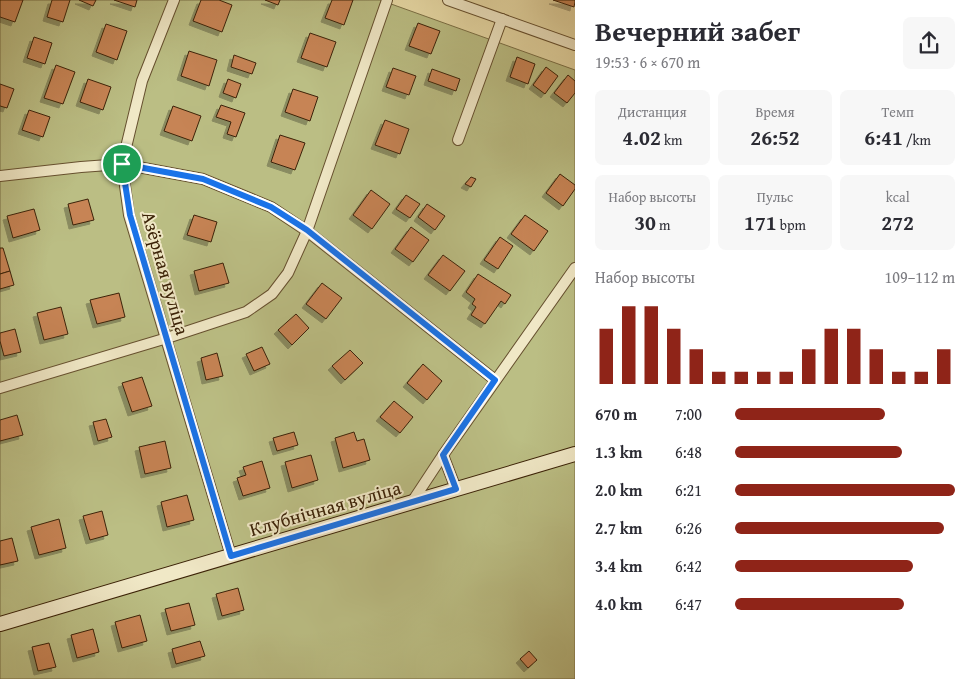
<!DOCTYPE html>
<html lang="ru">
<meta charset="utf-8">
<style>
:root{--surface:#fff;--page:#f7f7f7;--text:#2b2b33;--muted:#7c7c81;--accent:#8f2418}
body{margin:0;font-family:"Gentium Book Plus",serif;background:var(--page);color:var(--text);height:100vh;display:flex;flex-direction:column;font-size:19px;white-space:nowrap}
*{box-sizing:border-box;margin:0}
p{font-size:16px;color:var(--muted)}
.icon{flex:none;width:28px;height:28px;fill:none;stroke:currentColor;stroke-width:2;stroke-linecap:round;stroke-linejoin:round}
.map{position:relative;flex:1;overflow:hidden}
.details{display:flex;flex-direction:column;background:var(--surface);width:400px}
.details>*{flex:none}
.pin{position:absolute;display:grid;place-items:center;width:42px;height:42px;color:#fff;margin:-21px;border:2px solid #fff;border-radius:50%;box-shadow:0 1px 5px #0007}
.round{display:grid;place-items:center;flex:none;width:52px;height:52px;border-radius:8px;background:var(--page)}
.summary{display:flex;align-items:center;justify-content:space-between;height:85px;padding:0 20px}
h1{font-size:28px;font-weight:700;line-height:38px}
.stats{display:grid;grid-template-columns:repeat(3,1fr);gap:8px;height:85px;padding:5px 20px}
.stats div{display:grid;align-content:center;border-radius:8px;background:var(--page);text-align:center}
.stats b{font-size:21px;font-weight:700}
.stats small{font-size:14px;font-weight:400}
.stats p{font-size:14px}
.chart{height:140px;padding:10px 20px}
.chart p{display:flex;justify-content:space-between}
.chart svg{width:100%;height:90px;margin-top:5px;stroke:var(--accent);stroke-width:6}
ul{padding:0 20px;list-style:none;font-size:16px}
li{display:grid;grid-template-columns:80px 60px 1fr;align-items:center;height:38px}
li i{height:12px;border-radius:6px;background:var(--accent)}
main{display:flex;flex:1;min-height:0}
.map>svg:first-child{display:block}
</style>
<main>
<div class="map">
<svg width="575" height="679" viewBox="0 0 575 679">
<defs>
<filter id="shadow"><feDropShadow dx="-4" dy="4" stdDeviation="0" flood-color="#0004"/></filter>
</defs>
<rect width="100%" height="100%" fill="#e8dba7"/>
<filter id="stains"><feTurbulence type="fractalNoise" baseFrequency=".004" numOctaves="4"/><feColorMatrix values="0 0 0 0 .2 0 0 0 0 .09 0 0 0 0 .02 0 0 0 .5 -.17"/></filter>
<radialGradient id="worn" r=".72"><stop offset=".6" stop-color="#630" stop-opacity="0"/><stop offset="1" stop-color="#630" stop-opacity=".3"/></radialGradient>
<!-- green -->
<polygon fill="#bbbe84" stroke="#7b7046" points="0,0 380,0 575,70 575,679 0,679"/>
<!-- building -->
<g fill="#c78454" stroke="#3b2207" filter="url(#shadow)">
<polygon points="0,0 23,0 15,22 0,17"/>
<polygon points="52,0 70,0 63,22 47,17"/>
<polygon points="79,0 96,0 93,6"/>
<polygon points="114,0 137,0 135,7"/>
<polygon points="201,0 219,0 232,5 222,32 193,21"/>
<polygon points="265,0 280,0 278,5"/>
<polygon points="332,0 353,0 344,25 325,18"/>
<polygon points="553,0 575,0 575,2 574,7"/>
<polygon points="418,23 440,31 431,54 409,46"/>
<polygon points="106,24 127,31 117,60 96,52"/>
<polygon points="310,33 336,42 327,67 301,58"/>
<polygon points="34,37 52,43 45,64 27,58"/>
<polygon points="189,51 217,60 209,86 181,76"/>
<polygon points="234,55 256,63 252,74 231,67"/>
<polygon points="517,57 535,64 528,84 510,77"/>
<polygon points="56,65 75,72 63,104 44,98"/>
<polygon points="546,67 558,76 545,94 533,85"/>
<polygon points="393,68 416,76 409,95 386,87"/>
<polygon points="432,69 460,79 456,91 428,81"/>
<polygon points="568,75 575,81 575,93 567,103 554,93"/>
<polygon points="88,79 111,87 103,110 80,102"/>
<polygon points="228,79 241,84 236,98 223,93"/>
<polygon points="0,84 14,89 7,108 0,106"/>
<polygon points="293,89 318,97 310,121 285,112"/>
<polygon points="221,105 245,113 236,137 227,134 231,122 216,117"/>
<polygon points="173,106 201,116 192,141 164,131"/>
<polygon points="29,110 50,117 43,137 22,130"/>
<polygon points="385,120 409,129 400,154 375,145"/>
<polygon points="280,135 305,143 295,170 271,162"/>
<polygon points="560,174 575,185 575,189 563,206 546,193"/>
<polygon points="471,177 476,179 471,187 465,184"/>
<polygon points="371,190 390,204 372,229 353,215"/>
<polygon points="406,195 420,204 410,218 396,209"/>
<polygon points="88,199 94,220 73,225 68,204"/>
<polygon points="427,204 445,216 435,230 418,217"/>
<polygon points="34,209 40,230 13,238 7,216"/>
<polygon points="194,215 217,222 211,242 187,235"/>
<polygon points="525,215 548,231 534,251 511,234"/>
<polygon points="411,227 429,240 413,262 395,249"/>
<polygon points="500,237 513,246 498,269 484,260"/>
<polygon points="0,248 3,248 10,271 0,274"/>
<polygon points="443,255 465,271 450,291 428,275"/>
<polygon points="223,263 229,283 199,291 194,271"/>
<polygon points="10,271 14,285 0,289 0,274"/>
<polygon points="478,274 511,295 505,304 501,301 485,324 471,315 476,307 472,304 475,299 466,292"/>
<polygon points="322,283 342,298 326,319 306,304"/>
<polygon points="119,293 125,317 97,324 90,300"/>
<polygon points="61,307 68,334 44,340 37,313"/>
<polygon points="296,314 309,328 292,345 278,330"/>
<polygon points="15,329 21,352 4,356 0,341 0,333"/>
<polygon points="262,347 270,364 254,371 246,354"/>
<polygon points="350,350 363,363 345,380 332,366"/>
<polygon points="217,353 223,376 206,380 201,358"/>
<polygon points="423,364 442,381 427,400 407,383"/>
<polygon points="142,377 152,406 132,412 122,383"/>
<polygon points="394,401 413,417 400,433 380,417"/>
<polygon points="17,415 23,435 0,441 0,420"/>
<polygon points="106,419 112,437 98,441 93,422"/>
<polygon points="294,432 298,445 277,451 273,438"/>
<polygon points="354,432 357,441 364,439 370,460 343,468 335,438"/>
<polygon points="165,441 171,468 145,474 139,447"/>
<polygon points="311,455 318,480 292,488 285,462"/>
<polygon points="262,461 270,488 243,496 237,478 246,475 243,467"/>
<polygon points="187,495 194,520 167,527 161,502"/>
<polygon points="102,511 108,535 90,540 83,516"/>
<polygon points="59,519 66,548 39,555 31,527"/>
<polygon points="12,538 18,561 0,565 0,541"/>
<polygon points="238,588 244,610 222,616 216,594"/>
<polygon points="189,603 195,625 171,631 165,609"/>
<polygon points="140,615 147,641 122,648 115,622"/>
<polygon points="93,629 99,652 77,658 71,635"/>
<polygon points="200,641 205,656 176,664 172,649"/>
<polygon points="49,643 56,667 38,671 32,647"/>
<polygon points="529,651 537,660 528,668 520,659"/>
</g>
<g fill="none" stroke-linecap="round" stroke-linejoin="round">
<!-- street casing -->
<g stroke="#66502f" stroke-width="12">
<g id="street">
<polyline points="174,0 142,81 122,164 129,215 231,556"/>
<polyline points="448,0 575,45"/>
<polyline points="458,140 502,19"/>
<polyline points="0,176 81,167 122,164 203,179 271,207 307,231 495,380"/>
<polyline points="0,388 167,338 246,312 272,294 288,273 307,231 387,0"/>
<polyline points="443,455 456,489"/>
<polyline points="412,502 443,455 575,268"/>
</g>
</g>
<!-- secondary casing -->
<g stroke="#3b2207" stroke-width="16">
<polyline id="secondary" points="0,624 575,454"/>
</g>
<!-- street -->
<use href="#street" stroke="#f0e8c6" stroke-width="10"/>
<!-- secondary -->
<use href="#secondary" stroke="#f0e8c6" stroke-width="14"/>
</g>
<g fill="none" stroke-linecap="round" stroke-linejoin="round">
<!-- route casing -->
<g stroke="#fff" stroke-width="10">
<polygon id="route" points="122,164 203,179 271,207 307,230 495,380 443,455 456,489 231,556 130,215"/>
</g>
<!-- route -->
<use href="#route" stroke="#1a73e8" stroke-width="6"/>
</g>
<g text-anchor="middle" dominant-baseline="central" stroke-width="4" stroke-linejoin="round" paint-order="stroke">
<!-- street labels -->
<g font-size="19" fill="#3b2207" stroke="#f0e8c6">
<text transform="translate(166 273) rotate(74)">Азёрная вуліца</text>
<text transform="translate(325 508) rotate(-16)">Клубнічная вуліца</text>
</g>
</g>
<rect width="100%" height="100%" filter="url(#stains)"/>
<rect width="100%" height="100%" fill="url(#worn)"/>
</svg>
<div class="pin" style="left:122px;top:164px;background:#1e9e55"><svg class="icon" aria-label="arrive" viewBox="0 0 24 24"><path d="M6 21V4h12l-3 4 3 4H6"/></svg></div>
</div>
<section class="details">
<div class="summary"><div><h1>Вечерний забег</h1><p>19:53 · 6 × 670 m</p></div><a class="round"><svg class="icon" aria-label="share" viewBox="0 0 24 24"><path d="M12 15V3M7 8l5-5 5 5M5 13v7h14v-7"/></svg></a></div>
<div class="stats">
<div><p>Дистанция</p><b>4.02<small> km</small></b></div>
<div><p>Время</p><b>26:52</b></div>
<div><p>Темп</p><b>6:41<small> /km</small></b></div>
</div>
<div class="stats">
<div><p>Набор высоты</p><b>30<small> m</small></b></div>
<div><p>Пульс</p><b>171<small> bpm</small></b></div>
<div><p>kcal</p><b>272</b></div>
</div>
<div class="chart"><p><span>Набор высоты</span>109–112 m</p>
<svg viewBox="0 0 160 44" preserveAspectRatio="none"><path d="M5 44V17M15 44V6M25 44V6M35 44V17M45 44V27M55 44V38M65 44V38M75 44V38M85 44V38M95 44V27M105 44V17M115 44V17M125 44V27M135 44V38M145 44V38M155 44V27"/></svg>
</div>
<ul>
<li><b>670 m</b>7:00<i style="width:68%"></i></li>
<li><b>1.3 km</b>6:48<i style="width:76%"></i></li>
<li><b>2.0 km</b>6:21<i style="width:100%"></i></li>
<li><b>2.7 km</b>6:26<i style="width:95%"></i></li>
<li><b>3.4 km</b>6:42<i style="width:81%"></i></li>
<li><b>4.0 km</b>6:47<i style="width:77%"></i></li>
</ul>
</section>
</main>
